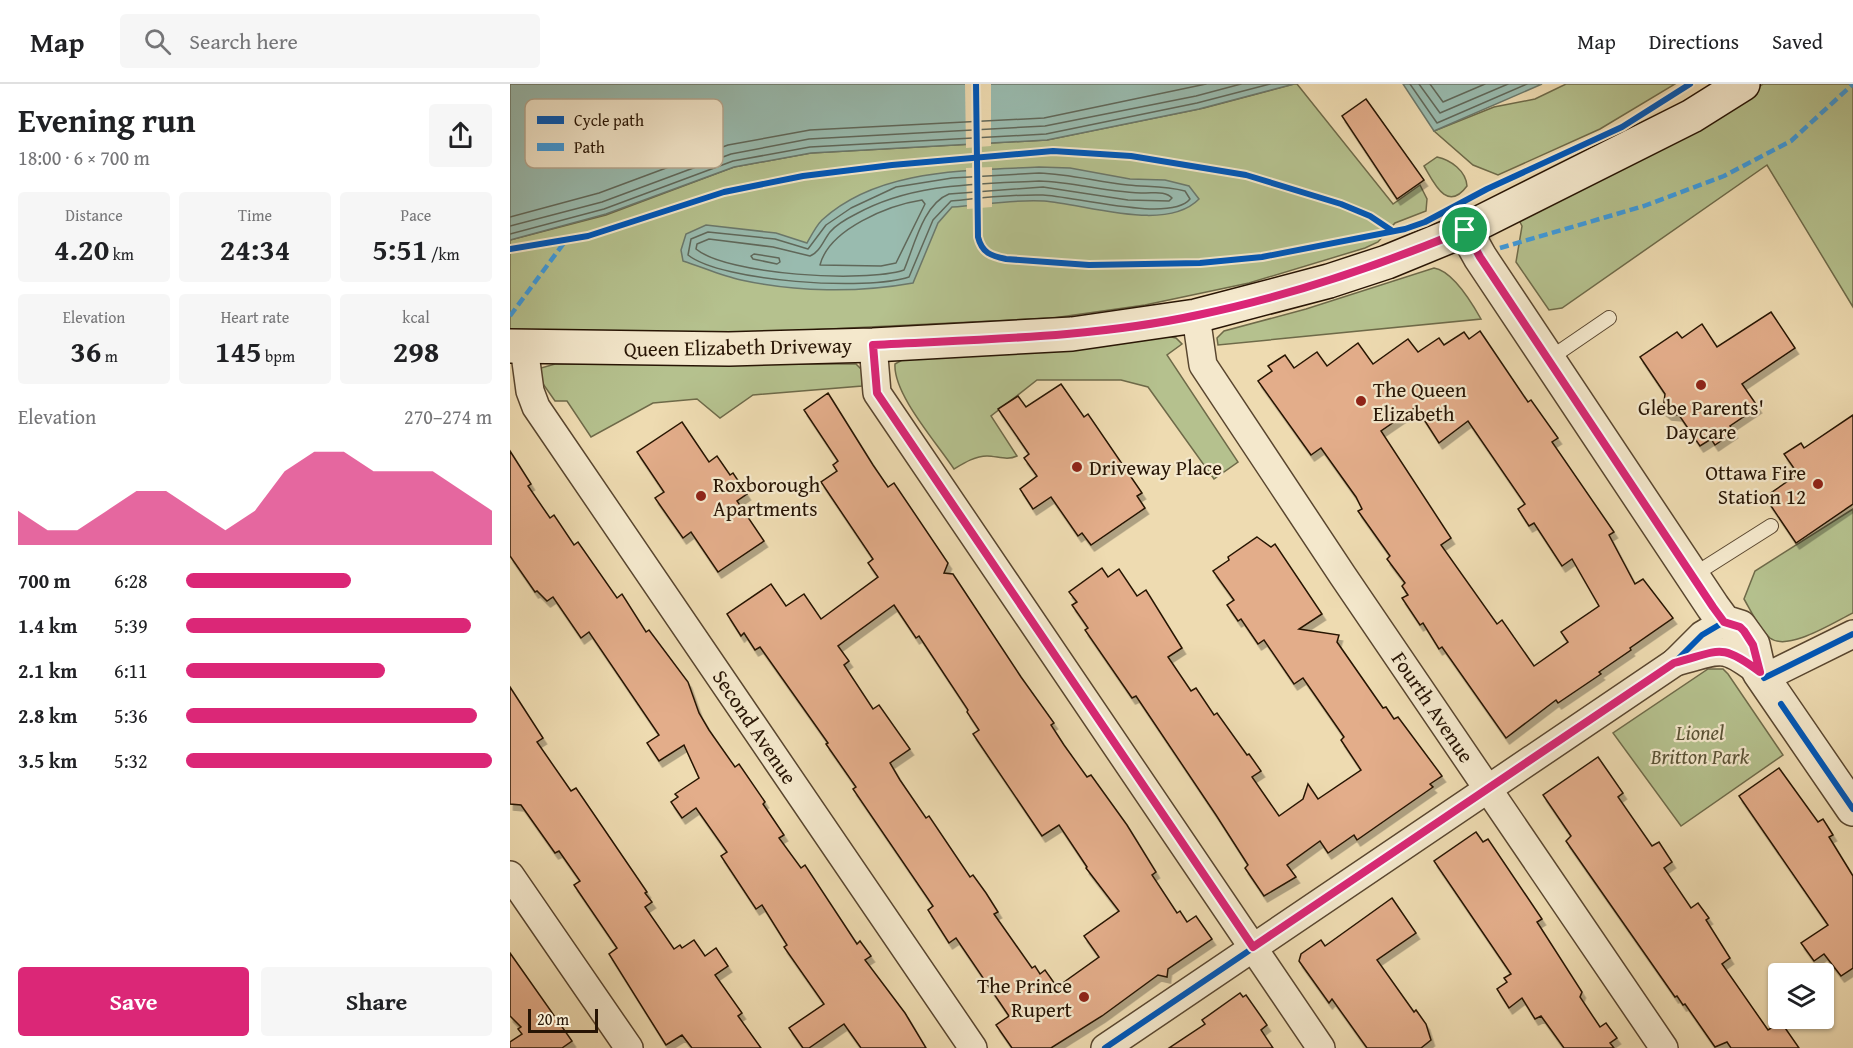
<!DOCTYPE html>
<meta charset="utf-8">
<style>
:root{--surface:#fff;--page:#f6f6f6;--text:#202124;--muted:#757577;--line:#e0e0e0;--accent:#db2777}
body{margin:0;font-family:"Gentium Book Plus",serif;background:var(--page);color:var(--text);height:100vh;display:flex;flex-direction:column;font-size:22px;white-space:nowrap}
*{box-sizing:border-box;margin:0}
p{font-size:20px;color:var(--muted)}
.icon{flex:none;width:33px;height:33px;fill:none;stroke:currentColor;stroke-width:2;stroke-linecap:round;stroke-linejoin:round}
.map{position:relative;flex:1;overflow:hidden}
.details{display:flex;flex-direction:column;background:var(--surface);width:510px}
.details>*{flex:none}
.fabs{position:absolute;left:1258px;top:879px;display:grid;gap:12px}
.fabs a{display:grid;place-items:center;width:66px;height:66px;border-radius:6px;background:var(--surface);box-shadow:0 2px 4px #0004;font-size:30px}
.scale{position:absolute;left:18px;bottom:15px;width:70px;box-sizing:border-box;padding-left:6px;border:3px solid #271404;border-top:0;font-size:16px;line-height:21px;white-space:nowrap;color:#271404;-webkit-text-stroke:4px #f4e8cc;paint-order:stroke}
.pin{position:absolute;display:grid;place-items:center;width:51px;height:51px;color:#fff;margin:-26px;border:3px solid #fff;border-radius:50%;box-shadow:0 2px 6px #0007}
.round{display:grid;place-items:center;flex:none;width:63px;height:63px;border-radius:6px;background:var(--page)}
.overview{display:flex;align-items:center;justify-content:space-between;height:102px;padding:0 18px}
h1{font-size:33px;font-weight:700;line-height:45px}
.metrics{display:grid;grid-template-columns:repeat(3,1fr);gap:9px;height:102px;padding:6px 18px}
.metrics div{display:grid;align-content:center;border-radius:6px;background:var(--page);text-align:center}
.metrics b{font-size:30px;font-weight:700}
.metrics small{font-size:16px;font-weight:400}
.metrics p{font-size:16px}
.chart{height:168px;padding:12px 18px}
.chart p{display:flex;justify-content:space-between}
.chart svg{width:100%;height:108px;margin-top:6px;fill:var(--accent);opacity:.7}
.cta{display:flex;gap:12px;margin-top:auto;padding:12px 18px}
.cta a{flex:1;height:69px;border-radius:6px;background:var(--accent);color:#fff;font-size:24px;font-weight:700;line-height:69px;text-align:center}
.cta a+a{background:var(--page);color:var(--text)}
ul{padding:0 18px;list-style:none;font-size:20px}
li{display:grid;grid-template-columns:96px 72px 1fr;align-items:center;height:45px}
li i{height:15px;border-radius:8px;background:var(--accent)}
header{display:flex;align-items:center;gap:36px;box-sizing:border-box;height:84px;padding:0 30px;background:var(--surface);border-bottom:2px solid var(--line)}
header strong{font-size:28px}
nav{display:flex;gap:33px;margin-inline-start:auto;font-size:21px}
.search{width:420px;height:54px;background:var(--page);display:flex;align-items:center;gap:15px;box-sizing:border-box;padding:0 21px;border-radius:6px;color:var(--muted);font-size:22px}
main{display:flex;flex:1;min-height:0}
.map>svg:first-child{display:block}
</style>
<header>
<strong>Map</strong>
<div class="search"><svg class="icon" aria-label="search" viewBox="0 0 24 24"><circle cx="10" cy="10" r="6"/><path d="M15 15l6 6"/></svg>Search here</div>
<nav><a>Map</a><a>Directions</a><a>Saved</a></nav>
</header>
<main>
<section class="details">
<div class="overview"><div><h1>Evening run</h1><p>18:00 · 6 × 700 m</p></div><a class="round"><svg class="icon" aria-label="share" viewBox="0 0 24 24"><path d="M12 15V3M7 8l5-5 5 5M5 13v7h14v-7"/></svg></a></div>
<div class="metrics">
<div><p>Distance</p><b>4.20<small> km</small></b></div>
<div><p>Time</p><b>24:34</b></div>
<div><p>Pace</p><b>5:51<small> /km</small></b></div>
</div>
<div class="metrics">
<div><p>Elevation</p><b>36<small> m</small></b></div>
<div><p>Heart rate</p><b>145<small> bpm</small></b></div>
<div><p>kcal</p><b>298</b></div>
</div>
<div class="chart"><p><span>Elevation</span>270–274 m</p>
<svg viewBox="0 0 160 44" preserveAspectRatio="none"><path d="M0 44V30L10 38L20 38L30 30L40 22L50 22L60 30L70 38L80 30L90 14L100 6L110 6L120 14L130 14L140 14L150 22L160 30V44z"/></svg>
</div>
<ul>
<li><b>700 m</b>6:28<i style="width:54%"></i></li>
<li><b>1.4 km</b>5:39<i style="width:93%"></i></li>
<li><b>2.1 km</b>6:11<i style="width:65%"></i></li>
<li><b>2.8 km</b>5:36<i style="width:95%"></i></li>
<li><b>3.5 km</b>5:32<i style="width:100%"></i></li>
</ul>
<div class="cta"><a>Save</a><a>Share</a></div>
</section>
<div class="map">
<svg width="1343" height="964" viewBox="0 0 1343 964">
<defs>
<filter id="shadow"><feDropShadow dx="3.5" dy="6" stdDeviation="0" flood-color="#0004"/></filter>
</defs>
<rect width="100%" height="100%" fill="#eedbb1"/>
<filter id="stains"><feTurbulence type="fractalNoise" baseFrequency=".00333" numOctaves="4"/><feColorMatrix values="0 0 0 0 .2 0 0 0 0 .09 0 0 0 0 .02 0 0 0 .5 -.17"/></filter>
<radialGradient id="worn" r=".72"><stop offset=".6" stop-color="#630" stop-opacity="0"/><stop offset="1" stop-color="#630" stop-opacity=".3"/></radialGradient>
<!-- green -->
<g fill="#b5c18e" stroke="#6e6a49" stroke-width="1.5">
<polygon points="784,0 787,0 883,120 910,101 917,115 916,127 885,139 868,158 855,164 739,199 635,221 543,234 236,249 145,250 0,245 0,156 96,131 224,83 301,69 537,56 694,24"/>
<polygon points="1056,0 1165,0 1090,45 988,91 963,81 924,47 984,23 1025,15"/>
<polygon points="1253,0 1343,0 1343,223 1257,81 1052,224 1039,226 1006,178 1012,142 1009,136 1156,61"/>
<path d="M927 73C941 76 956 87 957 102 937 129 924 99 914 82Z"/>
<path d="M924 184C943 187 962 219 971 235L708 261 707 254 714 247 796 225Z"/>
<path d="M657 252 666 254 672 260 657 271 728 378 704 395 638 303 611 296H527L481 332 507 372C497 377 487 372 477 372 465 372 454 379 444 385 427 359 383 310 385 280L392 276Z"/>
<polygon points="45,280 346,280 352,286 352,302 243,311 210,334 187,315 143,319 81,353 57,317 45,317 31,297 31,284"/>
<path d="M1343 425V529C1324 538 1278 568 1260 554 1249 545 1241 527 1234 515L1245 487Z"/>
<polygon points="1198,585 1213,585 1218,590 1273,671 1171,742 1103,649"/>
</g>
<!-- water -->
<g fill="#99bbaf" stroke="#6b786b" stroke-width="1.5">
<polygon points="0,0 784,0 689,25 537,56 301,69 224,83 96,130 0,156"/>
<polygon points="893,0 1032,0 924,47"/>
<path d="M529 83 560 84 620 95 655 96 679 102 689 115C656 149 576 120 534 117 504 115 472 121 442 123L428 139 403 199C348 209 286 208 231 196 212 192 192 183 173 177L171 166 176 150 196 141 266 149 297 159C301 152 306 142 312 136 369 84 457 87 529 83Z"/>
</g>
<!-- pier -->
<g fill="#eedbb1">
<polygon points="455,0 481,0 481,62 456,64"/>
<polygon points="482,83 482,123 457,125 456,84"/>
</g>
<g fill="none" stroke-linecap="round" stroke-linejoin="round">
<!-- shore -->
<g stroke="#60685a" stroke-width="1.5">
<polyline points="900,0 927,39 1017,0"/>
<polyline points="909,0 930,29 998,0"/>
<polyline points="920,0 933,18 975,0"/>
<path d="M529 89C560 90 588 98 618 101 638 103 655 102 675 107L680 115C661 139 562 112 533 111 503 110 471 114 441 117L423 136 399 193C358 207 212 198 178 171L181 155 198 148 265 155 298 165 316 141 341 124 386 103 442 94Z"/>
<path d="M529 97C565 98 600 109 636 109 645 109 656 107 662 114L659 117 618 116 533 103 439 110C413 120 404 163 394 186 355 199 217 191 186 165L187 160 199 155 263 163 300 172C310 168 313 157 320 148 326 141 338 134 346 130 402 99 466 100 529 97Z"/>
<path d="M412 116 415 120 386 179 371 182 310 181C319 145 379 121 412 116Z"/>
<polyline points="0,133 89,109 218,61 300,46 534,34 696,0"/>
<polyline points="0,142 92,118 221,70 299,55 535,42 686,12 731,0"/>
<polyline points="0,150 94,125 223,77 300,63 536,50 687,19 760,0"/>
<polygon points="244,170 269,174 270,178 267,180 243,175 241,172"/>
</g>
</g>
<!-- building -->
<g fill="#e3ad8a" stroke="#271404" stroke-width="1.5" fill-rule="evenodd" filter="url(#shadow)">
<polygon points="856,15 914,96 887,115 832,32"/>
<polygon points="1261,228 1285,264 1232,300 1248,323 1220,342 1224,348 1205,361 1201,355 1190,362 1169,331 1158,330 1153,326 1155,310 1130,273 1167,248 1172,254 1192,240 1207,263"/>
<path d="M970 247 1018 318 1021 316 1048 354 1042 358 1104 448 1099 451 1125 500 1133 495 1163 534 1120 564 1121 566 1089 588 1091 590 1048 619 1046 616 996 654 932 563 929 565 913 539 910 541 892 514 898 511 892 502 895 499 877 475 880 472 848 427 852 425 846 413 811 364 801 371 748 297 762 287 758 282 775 271 784 284 807 268 817 282 848 259 863 280 898 255 908 268 929 254 934 261 954 248 959 255ZM906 323 929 359 958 337 1015 420 1008 425 1019 442 1024 439 1052 482 1062 475 1089 522 1051 548 1058 558 1024 582 992 536 987 540 931 461 941 454 871 347Z"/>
<polygon points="551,300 574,333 578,330 632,409 627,412 635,424 581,461 572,449 568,452 541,413 523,425 510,405 527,392 514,374 519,370 488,325 508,312 516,323"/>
<path d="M318 309 363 381 378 403 384 399 438 479 434 489 443 490 511 593 544 639 541 641 554 661 577 693 581 691 617 741 646 788 642 791 667 829 670 827 677 838 686 832 702 855 658 885 657 893 648 891 592 932 541 964H502L486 941 499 932 446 854 439 859 418 826 423 822 343 705 346 703 316 660 318 659 250 563 245 566 234 549 231 552 217 530 261 500 276 522 294 510 311 535 368 493 358 479 363 475 311 398 327 387 323 381 328 377 294 326ZM384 521 406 554 409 552 458 626 457 628 469 646 463 650 532 752 549 741 577 783 576 784 609 827 574 852 589 873 547 903 535 886 530 890 525 882 522 884 484 830 488 828 476 809 463 791 460 793 419 732 416 734 390 696 380 679 400 665 369 621 363 625 334 581 339 577 328 562Z"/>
<polygon points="1343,331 1343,420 1286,459 1255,413 1288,390 1274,370 1291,359 1294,364"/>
<polygon points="172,338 199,378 207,372 220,391 223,389 237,410 227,417 254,457 208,488 181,448 173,454 145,414 154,408 127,368"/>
<polygon points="0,367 21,400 18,402 40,434 44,431 64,461 68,458 107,514 112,510 136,548 139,546 178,598 189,629 199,646 225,683 229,680 255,718 253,720 274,751 269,754 291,784 295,781 347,860 350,857 361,872 355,876 395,929 416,964 351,964 334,940 299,964 293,964 279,944 314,920 274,863 277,861 252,821 246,825 211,772 217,768 186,724 172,734 161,718 168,713 165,710 189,694 174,661 149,677 137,659 149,651 79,548 71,554 43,513 37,517 27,507 25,508 0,472"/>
<polygon points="747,453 761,463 765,460 812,530 789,545 829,551 827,558 873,624 876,623 884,635 888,633 932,692 920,700 923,703 847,756 844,751 818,769 810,757 777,781 786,793 754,812 735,784 738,781 706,731 626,612 622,614 575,546 578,544 562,521 567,518 559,508 592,484 598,493 609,485 627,512 636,506 672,564 658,573 681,607 686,604 704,631 707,629 737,671 739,670 751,687 742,693 769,732 793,715 798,700 808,715 851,686 831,656 834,653 793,594 784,600 754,556 748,560 731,535 728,537 717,521 724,516 703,487 719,476 718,473"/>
<polygon points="0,603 33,654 27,658 61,707 66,704 137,808 135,809 142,818 135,823 164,865 170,861 172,864 184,856 195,872 206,864 218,882 205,891 232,929 228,932 251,964 182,964 172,951 156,961 99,870 107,864 64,801 70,797 49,767 45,769 11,721 0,720"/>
<polygon points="1088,673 1113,709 1108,713 1142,762 1149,758 1162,778 1154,784 1181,824 1188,819 1199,834 1196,836 1220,874 1212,880 1258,946 1271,938 1289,964 1221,964 1217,958 1205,963 1175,920 1173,921 1167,912 1165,913 1056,757 1061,752 1033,711"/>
<polygon points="1269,684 1308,738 1313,735 1323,751 1319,753 1343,792 1343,884 1331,892 1314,870 1304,877 1291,859 1318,841 1229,712"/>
<polygon points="966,748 973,758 978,755 1032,835 1027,838 1072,908 1070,913 1090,943 1096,939 1107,954 1100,959 1104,964 1054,964 1031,932 1025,935 1012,914 999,924 987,905 997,898 994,894 1001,890 924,777"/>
<polygon points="882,814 906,849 867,876 904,928 906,926 916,940 921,956 911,964 857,964 822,915 819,919 789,877 791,870 811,856 815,862"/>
<polygon points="0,869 62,957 52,964 0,964 0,958 12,950 8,945 11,943 0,932"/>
<polygon points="730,909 733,913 736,911 757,941 751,946 763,964 659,964 695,940 692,936"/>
</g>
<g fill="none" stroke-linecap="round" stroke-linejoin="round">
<!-- service casing -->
<g stroke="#59462f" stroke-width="16">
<g id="service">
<polyline points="1039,275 1099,234"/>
<polyline points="1182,492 1261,442"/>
</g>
</g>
<!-- minor casing -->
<g stroke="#59462f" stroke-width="30">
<g id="minor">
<polyline points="686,232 693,281 833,492 1154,964"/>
<polyline points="363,261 367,309 811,964"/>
<polyline points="14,263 20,307 26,323 463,964"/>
<path d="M1165 578C1211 567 1210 558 1249 588"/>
<polyline points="1254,594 1343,550"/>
<polyline points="0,791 119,964"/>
<polyline points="595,964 1164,579 1192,551 1214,538"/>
</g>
</g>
<!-- tertiary casing -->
<g stroke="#59462f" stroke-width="36">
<polyline id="tertiary" points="955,146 970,173 1203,523 1214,538 1230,543 1243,561 1249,588 1343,725"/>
</g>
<!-- secondary casing -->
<g stroke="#271404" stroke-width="36">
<polyline id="secondary" points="0,262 219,265 363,261 562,250 686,232 819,197 877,178 955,146 1182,32 1233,0"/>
</g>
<!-- service -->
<use href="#service" stroke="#f4e8cc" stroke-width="14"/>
<!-- minor -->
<use href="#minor" stroke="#f4e8cc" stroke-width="27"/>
<!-- tertiary -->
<use href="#tertiary" stroke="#f4e8cc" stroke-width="33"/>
<!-- secondary -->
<use href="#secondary" stroke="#f4e8cc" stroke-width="33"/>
<!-- quiet -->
<g stroke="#3d9add" stroke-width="4.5" stroke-dasharray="9 4.5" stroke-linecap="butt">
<polyline points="990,164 1134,122 1214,92 1281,57 1343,0"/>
<polyline points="0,232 56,156"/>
</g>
<!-- cycleway casing -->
<g stroke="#f4e8cc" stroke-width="10">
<g id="cycleway">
<path d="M466 0 468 153C472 169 481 172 496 175L579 181 690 179 752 173 895 145 915 138 977 105 1112 43 1180 0"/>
<polyline points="0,165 78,152 214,108 293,92 382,81 543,67 621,72 736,91 831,120 860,132 881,146"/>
<polyline points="1254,594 1343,550"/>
<polyline points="1271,620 1343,725"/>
<polyline points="595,964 1164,579 1192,551 1214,538 940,125"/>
</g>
</g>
<!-- cycleway -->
<use href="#cycleway" stroke="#0057b8" stroke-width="6"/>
</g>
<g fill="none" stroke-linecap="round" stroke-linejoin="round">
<!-- route casing -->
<g stroke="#fff" stroke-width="12">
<path id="route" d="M955 146 970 173 1203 523 1214 538 1230 543 1234 547 1243 561 1250 588C1210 558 1210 567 1164 579L743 863 367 309 363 261C471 255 582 254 688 231 780 212 868 182 955 146Z"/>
</g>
<!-- route -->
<use href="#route" stroke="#db2777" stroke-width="8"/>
</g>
<!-- markers -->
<g fill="#8f2418" stroke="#f4e8cc" stroke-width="2">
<circle cx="1191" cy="301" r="6"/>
<circle cx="851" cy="317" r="6"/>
<circle cx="567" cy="383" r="6"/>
<circle cx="1308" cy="400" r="6"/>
<circle cx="191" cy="412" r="6"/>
<circle cx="574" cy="913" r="6"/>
</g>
<g text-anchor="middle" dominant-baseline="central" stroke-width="4.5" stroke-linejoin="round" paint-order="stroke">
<!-- street labels -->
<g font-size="21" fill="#271404" stroke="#f4e8cc">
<text transform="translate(228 263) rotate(-1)">Queen Elizabeth Driveway</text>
<text transform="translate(923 623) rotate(56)">Fourth Avenue</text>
<text transform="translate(245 643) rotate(56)">Second Avenue</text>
</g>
<!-- poi labels -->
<g font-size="21" fill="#271404" stroke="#f4e8cc" text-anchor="start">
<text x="863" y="305">The Queen<tspan x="863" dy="24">Elizabeth</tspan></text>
<text x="1191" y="323" text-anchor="middle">Glebe Parents'<tspan x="1191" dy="24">Daycare</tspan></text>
<text x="579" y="383">Driveway Place</text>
<text x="1296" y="388" text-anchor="end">Ottawa Fire<tspan x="1296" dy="24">Station 12</tspan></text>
<text x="203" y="400">Roxborough<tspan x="203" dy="24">Apartments</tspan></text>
<text x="562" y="901" text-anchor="end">The Prince<tspan x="562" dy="24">Rupert</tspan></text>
</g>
<!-- park labels -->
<g font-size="21" font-style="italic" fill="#595134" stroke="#f4e8cc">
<text x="1190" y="648">Lionel<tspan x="1190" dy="24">Britton Park</tspan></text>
</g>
</g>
<!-- legend -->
<rect x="15" y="15" width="198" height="69" rx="9" fill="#f4e8cc" stroke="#b6a890" stroke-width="1.5"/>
<rect x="27" y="32" width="27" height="8" fill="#0057b8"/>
<rect x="27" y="59" width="27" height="8" fill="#3d9add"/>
<g font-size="16" fill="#271404">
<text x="64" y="42">Cycle path</text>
<text x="64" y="69">Path</text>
</g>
<rect width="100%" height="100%" filter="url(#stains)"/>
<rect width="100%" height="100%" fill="url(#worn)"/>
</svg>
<div class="fabs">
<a><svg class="icon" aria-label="layers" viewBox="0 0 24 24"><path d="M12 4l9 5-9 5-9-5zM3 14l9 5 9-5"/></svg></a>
</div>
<div class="scale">20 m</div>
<div class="pin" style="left:955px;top:146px;background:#1e9e55"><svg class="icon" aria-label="arrive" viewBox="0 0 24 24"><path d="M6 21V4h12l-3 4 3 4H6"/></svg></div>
</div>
</main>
